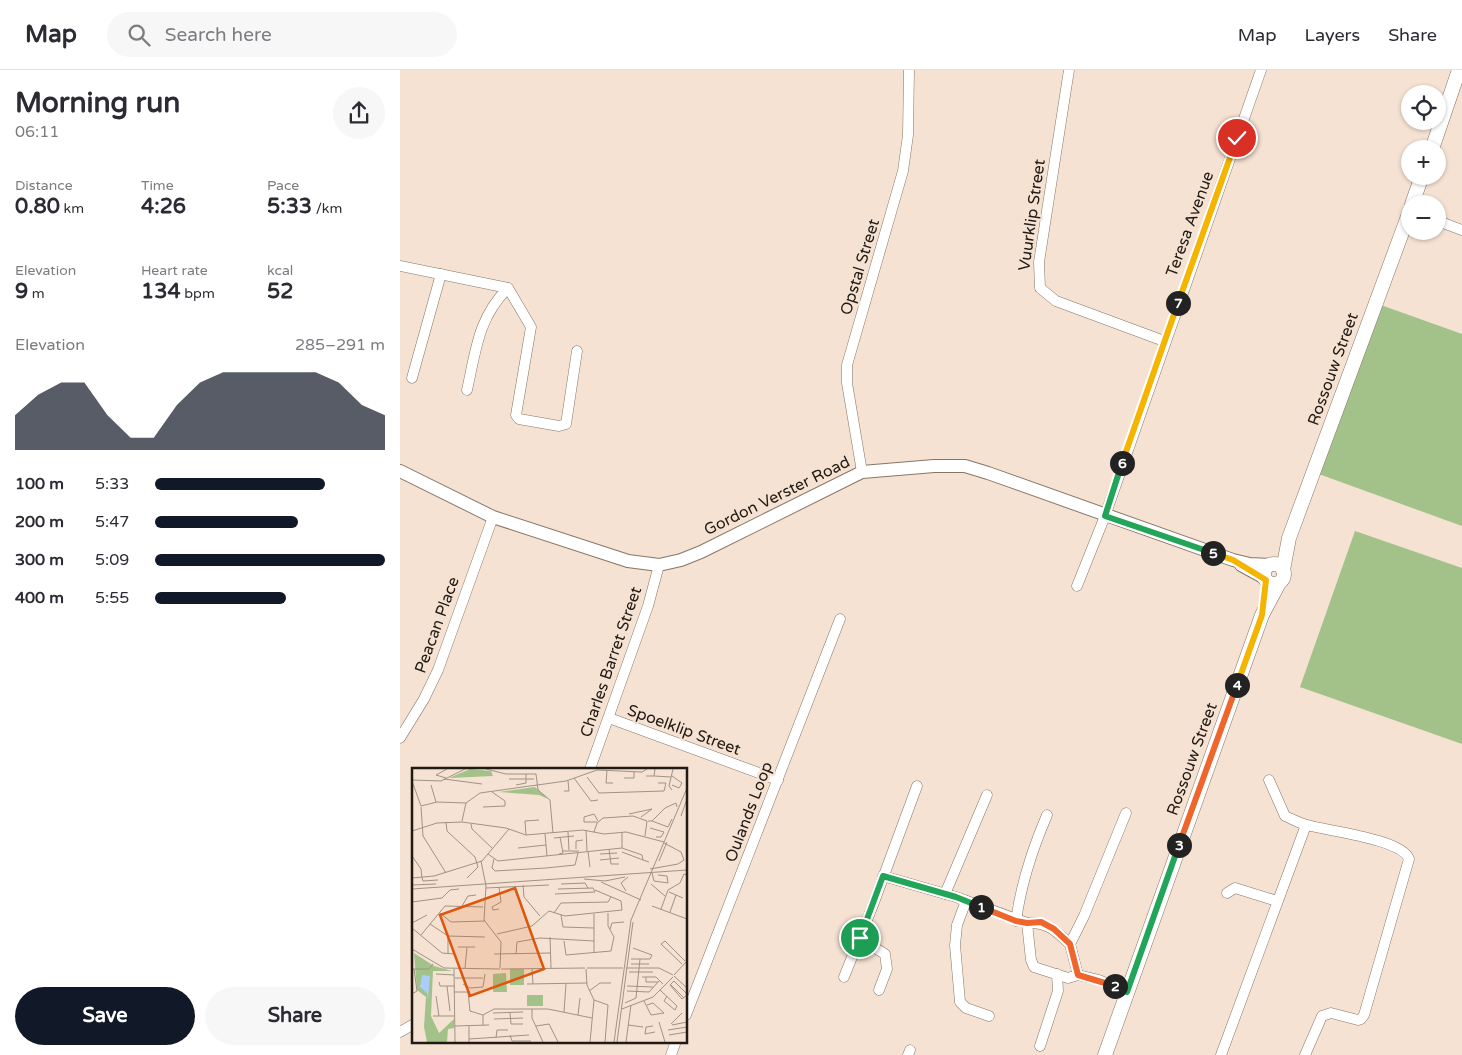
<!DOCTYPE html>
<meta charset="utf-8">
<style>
:root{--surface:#fff;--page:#f7f7f7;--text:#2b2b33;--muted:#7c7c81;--line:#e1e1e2;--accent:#111827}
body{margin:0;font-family:"Varela Round",sans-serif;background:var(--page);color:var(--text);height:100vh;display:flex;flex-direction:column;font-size:19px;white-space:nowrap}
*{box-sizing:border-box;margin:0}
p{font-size:16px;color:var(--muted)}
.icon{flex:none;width:28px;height:28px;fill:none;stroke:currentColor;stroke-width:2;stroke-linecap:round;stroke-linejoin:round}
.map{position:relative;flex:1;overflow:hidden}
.panel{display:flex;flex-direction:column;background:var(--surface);width:400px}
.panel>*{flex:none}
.controls{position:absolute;left:1001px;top:15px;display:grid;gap:10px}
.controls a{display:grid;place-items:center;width:45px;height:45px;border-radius:50%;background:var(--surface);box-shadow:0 1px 4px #0004;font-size:25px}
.pin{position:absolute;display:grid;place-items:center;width:42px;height:42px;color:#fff;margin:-21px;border:2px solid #fff;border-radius:50%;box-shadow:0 1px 5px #0007}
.km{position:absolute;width:25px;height:25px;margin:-12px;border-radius:50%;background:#222;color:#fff;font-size:14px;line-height:25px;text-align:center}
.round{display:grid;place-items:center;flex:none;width:52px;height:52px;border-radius:26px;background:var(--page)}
.head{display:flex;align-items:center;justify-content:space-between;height:85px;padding:0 15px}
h1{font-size:28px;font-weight:700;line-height:38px}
.figures{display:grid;grid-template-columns:repeat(3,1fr);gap:8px;height:85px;padding:5px 15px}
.figures div{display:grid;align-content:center}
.figures b{font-size:21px;font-weight:700}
.figures small{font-size:14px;font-weight:400}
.figures p{font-size:14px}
.chart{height:140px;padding:10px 15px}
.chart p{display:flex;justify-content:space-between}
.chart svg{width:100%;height:90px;margin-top:5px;fill:var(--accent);opacity:.7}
.cta{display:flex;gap:10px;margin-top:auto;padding:10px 15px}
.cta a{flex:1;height:58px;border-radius:30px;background:var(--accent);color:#fff;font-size:20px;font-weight:700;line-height:58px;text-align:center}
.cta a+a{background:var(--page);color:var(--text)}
ul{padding:0 15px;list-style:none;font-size:16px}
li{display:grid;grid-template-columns:80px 60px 1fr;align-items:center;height:38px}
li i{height:12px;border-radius:6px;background:var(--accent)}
header{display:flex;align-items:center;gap:30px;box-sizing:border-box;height:70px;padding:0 25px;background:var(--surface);border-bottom:1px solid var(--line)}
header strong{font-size:24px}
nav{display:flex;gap:28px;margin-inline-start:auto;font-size:18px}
.search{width:350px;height:45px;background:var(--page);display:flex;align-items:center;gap:12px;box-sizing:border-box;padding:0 18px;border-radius:28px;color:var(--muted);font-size:19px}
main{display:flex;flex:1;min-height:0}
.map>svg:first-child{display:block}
</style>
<header>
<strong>Map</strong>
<div class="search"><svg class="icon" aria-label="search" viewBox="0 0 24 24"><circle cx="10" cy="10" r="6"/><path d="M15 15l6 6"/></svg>Search here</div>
<nav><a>Map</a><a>Layers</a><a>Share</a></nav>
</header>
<main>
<section class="panel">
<div class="head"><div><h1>Morning run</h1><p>06:11</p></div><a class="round"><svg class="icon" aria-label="share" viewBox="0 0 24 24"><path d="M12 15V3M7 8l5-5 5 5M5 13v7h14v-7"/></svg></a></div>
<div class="figures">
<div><p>Distance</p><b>0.80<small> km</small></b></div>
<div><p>Time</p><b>4:26</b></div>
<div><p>Pace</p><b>5:33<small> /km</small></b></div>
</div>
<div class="figures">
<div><p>Elevation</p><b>9<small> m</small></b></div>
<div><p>Heart rate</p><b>134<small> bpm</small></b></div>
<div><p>kcal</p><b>52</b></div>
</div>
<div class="chart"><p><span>Elevation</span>285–291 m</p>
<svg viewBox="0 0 160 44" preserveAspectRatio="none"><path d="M0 44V27L10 17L20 11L30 11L40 27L50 38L60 38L70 22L80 11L90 6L100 6L110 6L120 6L130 6L140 11L150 22L160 27V44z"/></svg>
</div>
<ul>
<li><b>100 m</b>5:33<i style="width:74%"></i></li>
<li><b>200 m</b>5:47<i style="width:62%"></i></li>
<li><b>300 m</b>5:09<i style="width:100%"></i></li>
<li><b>400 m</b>5:55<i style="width:57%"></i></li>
</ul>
<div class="cta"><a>Save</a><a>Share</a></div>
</section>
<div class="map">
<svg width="1062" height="985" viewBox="0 0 1062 985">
<rect width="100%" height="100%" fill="#f5e2d2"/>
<!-- green -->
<g fill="#a2c289">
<polygon points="978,234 1062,264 1062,456 916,403"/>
<polygon points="955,461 1062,498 1062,674 900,617"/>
</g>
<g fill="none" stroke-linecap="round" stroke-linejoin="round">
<!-- minor casing -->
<g stroke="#867667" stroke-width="11">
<g id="minor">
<polyline points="669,0 639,192 640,218 656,231 764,271"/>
<polyline points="1038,151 1062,160"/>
<polyline points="0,196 108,218 131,257 116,345 119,349 159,356 166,354 177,281"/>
<polyline points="12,308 41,204"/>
<path d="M67 320C76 280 78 248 108 218"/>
<polyline points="462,402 447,313 447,295 503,101 508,65 509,0"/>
<polyline points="677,516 705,446 861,0"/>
<polyline points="209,648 378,710"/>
<polyline points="0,668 24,629 38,600 93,447"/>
<polyline points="190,699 248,536 259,495"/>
<path d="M869 710 885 746C892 749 899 753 907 755 927 761 1002 769 1009 789L964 945 961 949 958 950 931 943 922 946 905 985"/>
<polyline points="483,806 556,827 627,853 631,890 634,897 668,908 678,905 699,910 727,922"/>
<polyline points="827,823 835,818 877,831"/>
<polyline points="545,824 587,725"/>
<polyline points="566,831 557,855 555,875 560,932 566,938 589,946"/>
<path d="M616 851C621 813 632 780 647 745"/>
<path d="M627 853C647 852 655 860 670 874"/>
<polyline points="460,869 485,884 487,899 479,920"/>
<polyline points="678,905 670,874 684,846 726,743"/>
<polyline points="444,907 473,835 517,716"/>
<polyline points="286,945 440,549"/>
<polyline points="0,962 14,954"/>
<polyline points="640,976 658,921 657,904"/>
<polyline points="271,985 276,971"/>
<polyline points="508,985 510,980"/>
<polyline points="821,985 906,755"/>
</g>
</g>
<!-- tertiary casing -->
<g stroke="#867667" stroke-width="14">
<g id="tertiary">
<polyline points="0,401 93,447 228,491 259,495 281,490 301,482 462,402 534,396 565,396 588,403 833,490 850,494 870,495"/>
<polyline points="841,495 865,508"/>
</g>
</g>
<!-- secondary casing -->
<g stroke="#867667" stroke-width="15">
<g id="secondary">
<polyline points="1032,79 1059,0"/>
<polyline points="1012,134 1022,106"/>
<circle cx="874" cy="504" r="10"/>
<polyline points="883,500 889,468 1010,141"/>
<polyline points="705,985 862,545 879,513"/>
</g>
</g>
<!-- minor -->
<use href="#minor" stroke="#fff" stroke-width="10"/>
<!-- tertiary -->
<use href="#tertiary" stroke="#fff" stroke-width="12"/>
<!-- secondary -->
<use href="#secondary" stroke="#fff" stroke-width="14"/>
</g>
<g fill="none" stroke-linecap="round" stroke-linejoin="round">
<!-- split-1 casing -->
<g stroke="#fff" stroke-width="10">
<polyline id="split-1" points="460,868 483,806 556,827 581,837"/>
</g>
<!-- split-2 casing -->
<g stroke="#fff" stroke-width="10">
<polyline id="split-2" points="581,837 616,851 627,853 641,852 654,859 670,874 678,905 715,916"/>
</g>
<!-- split-3 casing -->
<g stroke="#fff" stroke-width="10">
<polyline id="split-3" points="715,916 727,922 779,775"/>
</g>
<!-- split-4 casing -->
<g stroke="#fff" stroke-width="10">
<polyline id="split-4" points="779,775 837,615"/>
</g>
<!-- split-5 casing -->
<g stroke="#fff" stroke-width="10">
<polyline id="split-5" points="813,483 833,490 866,510 862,545 837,615"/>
</g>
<!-- split-6 casing -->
<g stroke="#fff" stroke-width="10">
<polyline id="split-6" points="722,393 705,446 813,483"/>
</g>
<!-- split-7 casing -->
<g stroke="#fff" stroke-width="10">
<polyline id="split-7" points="722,393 778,233"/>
</g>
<!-- split-8 casing -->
<g stroke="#fff" stroke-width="10">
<polyline id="split-8" points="778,233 837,68"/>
</g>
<!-- split-1 -->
<use href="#split-1" stroke="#22a559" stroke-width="6"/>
<!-- split-2 -->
<use href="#split-2" stroke="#f0652b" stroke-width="6"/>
<!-- split-3 -->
<use href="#split-3" stroke="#22a559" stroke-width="6"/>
<!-- split-4 -->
<use href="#split-4" stroke="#f0652b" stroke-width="6"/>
<!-- split-5 -->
<use href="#split-5" stroke="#f5b400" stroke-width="6"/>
<!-- split-6 -->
<use href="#split-6" stroke="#22a559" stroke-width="6"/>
<!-- split-7 -->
<use href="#split-7" stroke="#f5b400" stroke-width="6"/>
<!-- split-8 -->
<use href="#split-8" stroke="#f5b400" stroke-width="6"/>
</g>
<g text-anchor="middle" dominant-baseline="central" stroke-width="5" stroke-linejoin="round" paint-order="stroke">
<!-- street labels -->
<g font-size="16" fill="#201a14" stroke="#f5e2d2">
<text transform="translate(632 145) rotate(-82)">Vuurklip Street</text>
<text transform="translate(790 154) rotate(-70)">Teresa Avenue</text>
<text transform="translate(460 197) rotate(-73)">Opstal Street</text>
<text transform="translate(933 299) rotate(-70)">Rossouw Street</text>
<text transform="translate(377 426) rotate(-26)">Gordon Verster Road</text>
<text transform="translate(37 555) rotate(-70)">Peacan Place</text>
<text transform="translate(211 592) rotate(-71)">Charles Barret Street</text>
<text transform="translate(284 660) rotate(20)">Spoelklip Street</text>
<text transform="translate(792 689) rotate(-70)">Rossouw Street</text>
<text transform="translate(349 742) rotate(-69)">Oulands Loop</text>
</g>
</g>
<!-- overview -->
<g transform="translate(12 698)">
<rect width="275" height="275" fill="#f5e2d2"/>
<path d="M58 1 79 3 81 8 37 10ZM123 19 136 31 127 27 87 24ZM2 185 22 198 40 203H21L19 248 27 265 42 251V260L36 261 35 274H15L12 259 14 229 5 222ZM98 201H112V217H98ZM94 205 95 224H81V206ZM115 227H131V238H115Z" fill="#a2c289"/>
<path d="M10 207 18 208 16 232 15 225 8 219Z" fill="#abcdf9"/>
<path fill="none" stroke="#a09286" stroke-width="1" d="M74 1 94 6H124L126 22 138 32 141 65M195 2 194 15H201M234 8H242L243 1M242 8 259 9M175 9 187 25 252 23 254 15H246M34 10 24 7 35 1M162 10 179 33 186 32M212 10H222V4M32 11 70 16M97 11H122M0 12 29 13 53 1M0 13 9 38M19 17 24 34M104 17 114 15V6M260 17 267 20 270 15 260 8M260 22 257 18 261 1M152 23H157L156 13M9 38 25 34 54 35M9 39 11 68 34 105M71 39 93 38V33L80 24M217 46 240 41 229 49M269 48 275 31M50 53 54 35 68 25 154 13 185 2 230 4 235 1M236 53H240L253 40 264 35 265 39M240 53 256 59 260 51M34 54 35 63 63 89 66 99 55 110M50 54 94 60 114 67 171 62 192 66 214 64 252 74M185 54H172V49L182 46 186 53M59 56 60 61 81 81M238 60 252 64 249 69H244M174 62 175 83M0 63 25 55 50 54M156 64 157 82M182 64 185 55 191 50 221 48 235 53 233 68M210 64V80M133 66 135 88M114 67 113 53 127 52M142 70 162 68M106 80 134 77M164 81V73L171 72M197 81 199 96H207M150 83H167M176 83 178 99M210 84 231 92M76 86 86 93 210 80 230 87 231 92 237 94M147 86 151 85 148 69M188 86 205 85M0 88 9 101 10 110M82 91 80 100 83 103 134 100 163 97 166 85M188 92 207 90M69 93 74 118 72 152 89 174 88 200M247 93 255 74M238 101 266 96 272 92 269 84 252 75M240 105 242 113 256 115 255 108 246 107M0 110 22 108 70 93 97 61M10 110 11 113 26 112M172 111 193 113 213 109M189 114 229 132M149 116 173 115 176 120M239 116 253 128M0 117 24 116M111 117 112 129 128 148M74 120 137 117M0 121 275 102M214 123 209 115 216 109M257 124 271 130M143 126 183 124 181 120 146 121M0 134 30 130 38 122 47 121M33 138 71 139M50 138 56 128 64 127M240 138 275 151M87 141 81 142 80 139 89 134 87 119M249 141 256 122 268 115 272 106 275 107M258 144 264 127M28 145 39 154 73 153M142 145 149 135 196 134 199 129M149 147 151 159 182 160M0 155 15 147M18 156 36 168 73 169M0 160 30 185 43 186M198 161 200 155 212 154M85 166 120 158 137 143 153 148 210 142 209 133 183 122M9 167 33 138M36 168V186M138 169 139 200M152 173 154 187 199 183 202 169 196 158V145M46 179H63M0 181 32 200 88 201M182 184V146M82 186 139 185M104 186 105 174 128 170 182 173M219 191H238L240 187 221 180M219 196H237M270 196 249 176 253 173 273 193M53 200 55 179M175 200H211M214 200H247L261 207M0 201H17L21 196M42 201 43 274M89 201 173 200M120 201 121 216M174 201 175 217 182 232 178 274M217 204H241M24 206 42 207M262 207 275 193M262 208 275 220M230 209H244L251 216M234 209V214H246M43 210H71M27 214 28 218H43M51 216 58 220 71 219 73 206M115 216 175 215M259 217 272 230M35 218 38 243M215 218 241 219M248 222 265 238 263 242 252 233 255 228M177 223 188 215H199M215 223 237 224 248 212M42 224H56L58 243 71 247M0 226 5 223 2 201M275 226 262 213 258 217 270 231 275 227M24 228 27 248M182 232 196 237 193 274M232 233 239 247 252 245 241 235 235 237M213 235 224 230 228 191M120 241V250L131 274M210 241 241 229 261 209M152 244 154 216M81 245 111 244M98 245 99 256H111M166 247 168 230M21 248H43M82 251 111 250M247 254 253 274M259 256 270 245M71 257V247L82 241H136L180 250M216 257 231 259M260 257 275 254M43 258 77 257M57 258V274M124 258 137 256 146 274M241 258 234 259 233 266 243 264M256 262 275 259M98 267 100 273H119M257 267 275 264M84 270 85 262H96M57 271 117 267M202 274 219 152 275 20M205 274 221 154M214 274 219 237"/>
<path fill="#de560c" fill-opacity="0.15" stroke="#de560c" stroke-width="2.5" d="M103 120 132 201 58 228 28 147Z"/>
<rect width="275" height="275" fill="none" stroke="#201a14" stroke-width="2.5"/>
</g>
</svg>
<div class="controls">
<a><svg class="icon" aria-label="locate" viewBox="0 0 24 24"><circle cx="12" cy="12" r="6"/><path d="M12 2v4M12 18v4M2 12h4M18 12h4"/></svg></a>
<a>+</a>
<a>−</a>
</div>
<div class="pin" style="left:460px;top:868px;background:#1e9e55"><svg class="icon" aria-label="arrive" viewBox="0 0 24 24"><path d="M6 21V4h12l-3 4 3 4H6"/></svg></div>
<div class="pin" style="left:837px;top:68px;background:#d93025"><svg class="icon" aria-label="check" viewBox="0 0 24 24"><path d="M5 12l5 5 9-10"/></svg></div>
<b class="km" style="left:581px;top:837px">1</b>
<b class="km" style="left:715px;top:916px">2</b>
<b class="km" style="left:779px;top:775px">3</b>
<b class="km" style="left:837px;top:615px">4</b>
<b class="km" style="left:813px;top:483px">5</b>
<b class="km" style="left:722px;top:393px">6</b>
<b class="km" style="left:778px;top:233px">7</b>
</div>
</main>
